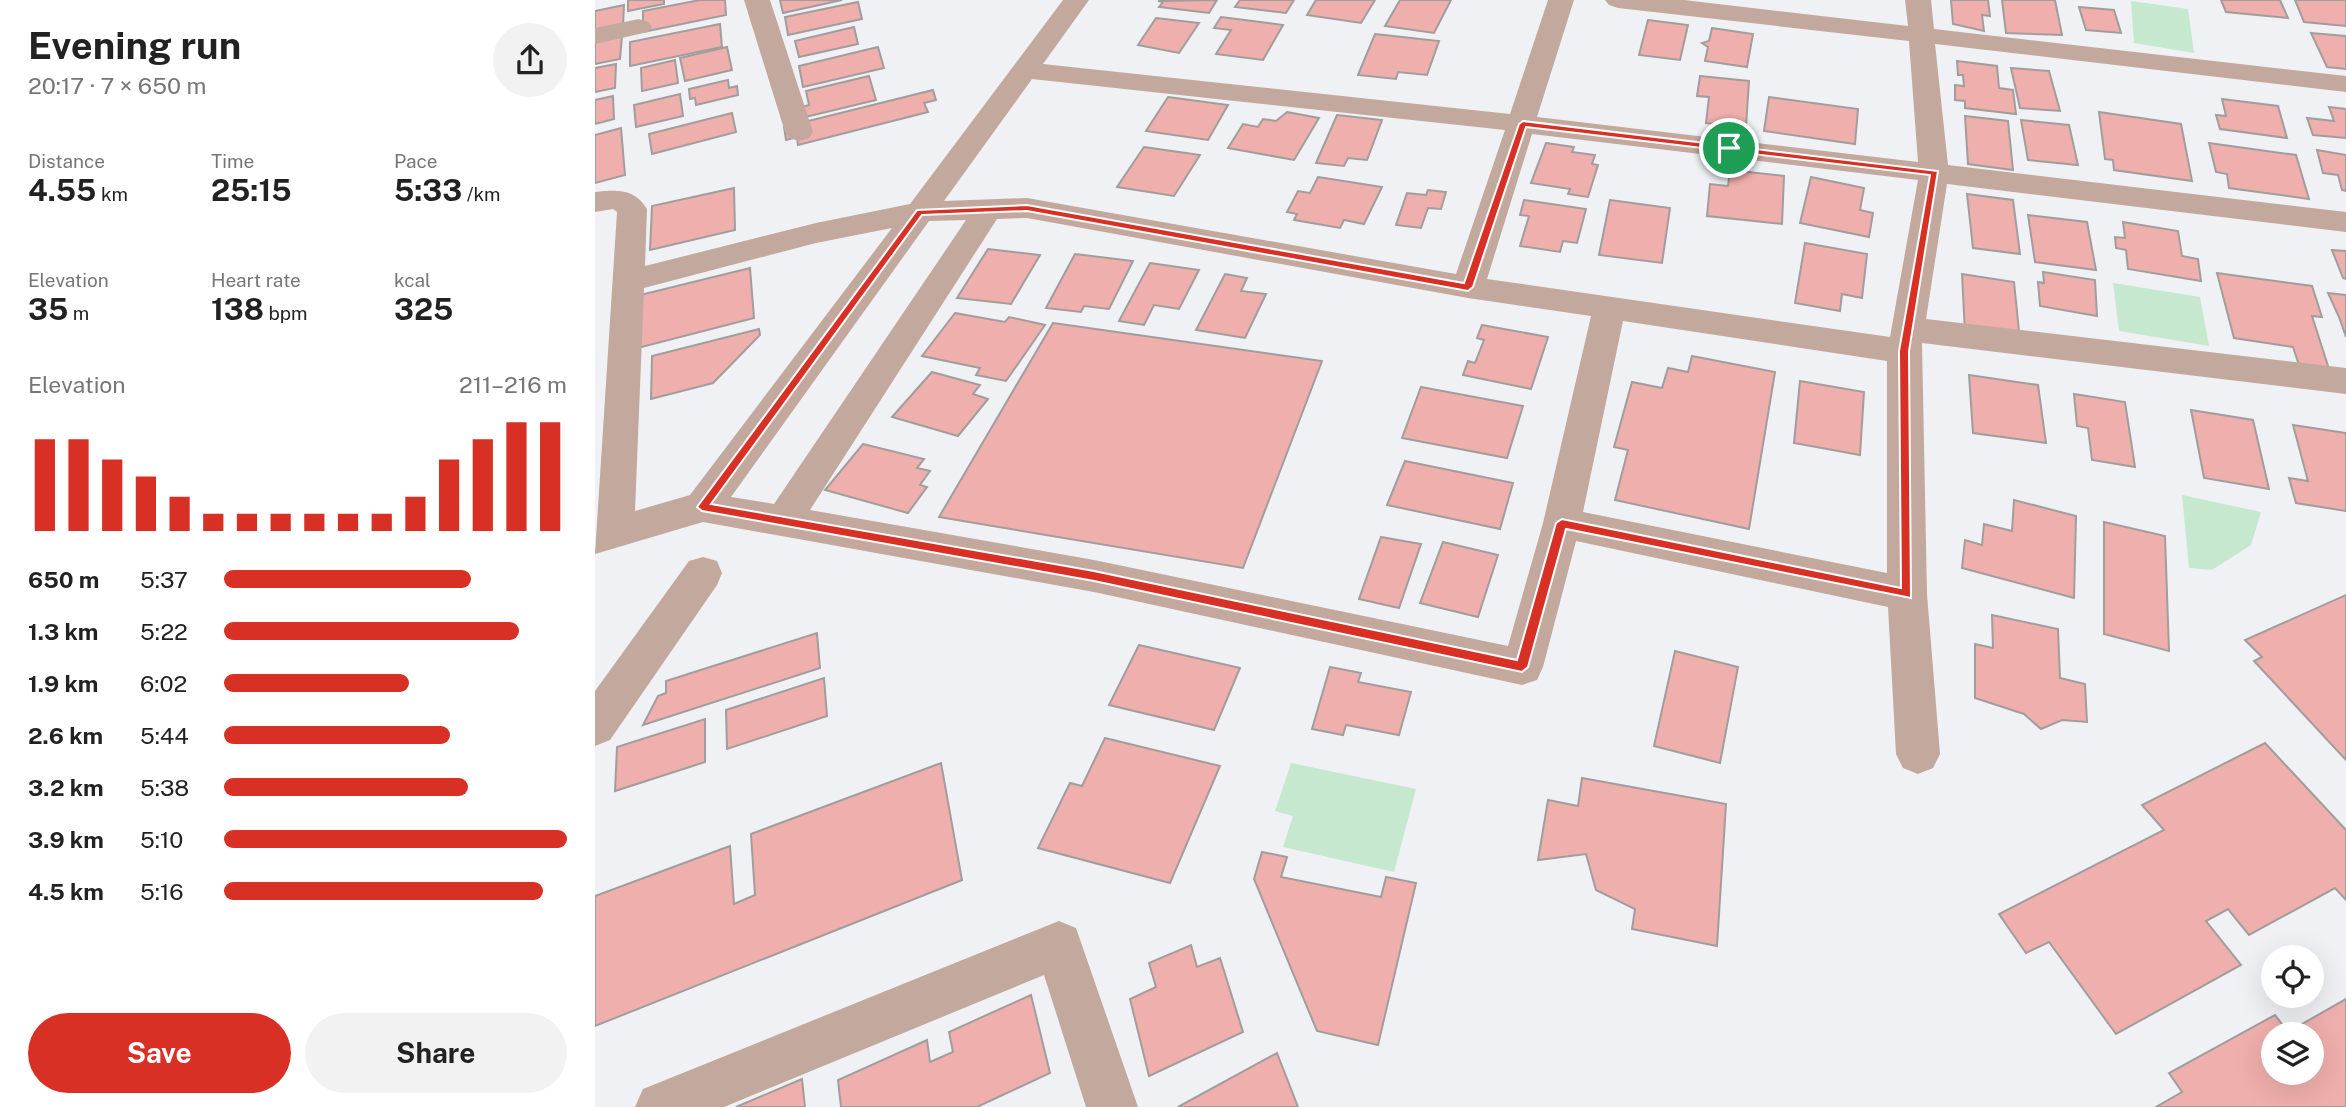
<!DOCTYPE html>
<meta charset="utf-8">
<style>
:root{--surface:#fff;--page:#f2f2f2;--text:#222;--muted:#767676;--accent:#d93025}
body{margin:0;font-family:"Public Sans",sans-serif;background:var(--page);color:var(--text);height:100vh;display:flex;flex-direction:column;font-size:26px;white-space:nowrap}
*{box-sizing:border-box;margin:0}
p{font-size:23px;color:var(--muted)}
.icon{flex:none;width:38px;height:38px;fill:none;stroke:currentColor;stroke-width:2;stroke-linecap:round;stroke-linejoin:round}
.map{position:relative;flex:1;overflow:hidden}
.details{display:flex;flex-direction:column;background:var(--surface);width:595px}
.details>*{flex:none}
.controls{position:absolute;left:1666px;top:945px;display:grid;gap:14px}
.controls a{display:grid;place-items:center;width:63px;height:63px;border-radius:50%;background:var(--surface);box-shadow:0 7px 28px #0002;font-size:35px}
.pin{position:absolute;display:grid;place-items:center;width:60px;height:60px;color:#fff;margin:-30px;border:4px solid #fff;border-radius:50%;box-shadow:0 2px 7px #0007}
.round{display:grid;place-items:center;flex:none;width:74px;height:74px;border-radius:37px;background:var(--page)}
.head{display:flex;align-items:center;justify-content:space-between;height:119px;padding:0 28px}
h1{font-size:38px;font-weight:700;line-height:52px}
.metrics{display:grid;grid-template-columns:repeat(3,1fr);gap:10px;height:119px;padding:7px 28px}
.metrics div{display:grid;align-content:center}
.metrics b{font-size:30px;font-weight:700}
.metrics small{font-size:19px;font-weight:400}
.metrics p{font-size:19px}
.chart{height:196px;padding:14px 28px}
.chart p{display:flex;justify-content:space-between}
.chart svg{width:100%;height:126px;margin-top:7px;stroke:var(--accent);stroke-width:6}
.action{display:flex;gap:14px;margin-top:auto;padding:14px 28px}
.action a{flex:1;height:80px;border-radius:42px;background:var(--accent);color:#fff;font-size:28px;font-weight:700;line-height:80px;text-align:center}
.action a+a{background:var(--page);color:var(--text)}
ul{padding:0 28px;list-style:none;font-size:23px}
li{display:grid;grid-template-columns:112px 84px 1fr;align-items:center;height:52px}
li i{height:18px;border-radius:9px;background:var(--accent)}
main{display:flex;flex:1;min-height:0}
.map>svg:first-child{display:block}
</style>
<main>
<section class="details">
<div class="head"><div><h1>Evening run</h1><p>20:17 · 7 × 650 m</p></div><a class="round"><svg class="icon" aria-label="share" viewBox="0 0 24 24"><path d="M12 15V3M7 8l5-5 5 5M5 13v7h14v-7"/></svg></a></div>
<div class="metrics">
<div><p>Distance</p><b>4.55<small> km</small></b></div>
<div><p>Time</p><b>25:15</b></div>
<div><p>Pace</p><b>5:33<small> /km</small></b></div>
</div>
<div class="metrics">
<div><p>Elevation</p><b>35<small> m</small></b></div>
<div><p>Heart rate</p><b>138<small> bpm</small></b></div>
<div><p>kcal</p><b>325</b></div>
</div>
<div class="chart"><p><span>Elevation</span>211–216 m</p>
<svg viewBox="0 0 160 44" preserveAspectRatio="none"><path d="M5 44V12M15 44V12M25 44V19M35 44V25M45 44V32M55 44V38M65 44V38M75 44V38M85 44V38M95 44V38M105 44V38M115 44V32M125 44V19M135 44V12M145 44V6M155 44V6"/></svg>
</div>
<ul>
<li><b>650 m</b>5:37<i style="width:72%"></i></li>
<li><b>1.3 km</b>5:22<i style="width:86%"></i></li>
<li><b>1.9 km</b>6:02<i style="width:54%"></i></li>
<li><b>2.6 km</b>5:44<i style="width:66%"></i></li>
<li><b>3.2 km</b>5:38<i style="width:71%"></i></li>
<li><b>3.9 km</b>5:10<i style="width:100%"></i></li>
<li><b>4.5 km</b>5:16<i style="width:93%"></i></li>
</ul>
<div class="action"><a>Save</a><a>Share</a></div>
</section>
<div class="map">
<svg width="1751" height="1107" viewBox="0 0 1751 1107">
<rect width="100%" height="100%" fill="#f0f1f5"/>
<!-- green -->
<g fill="#c6e8ce">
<polygon points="1536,1 1593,9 1599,53 1539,43"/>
<polygon points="1518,283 1605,297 1614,346 1524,331"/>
<polygon points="1587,495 1666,512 1656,545 1617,570 1594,568"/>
<polygon points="696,763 821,789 799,872 688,847 698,816 680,811"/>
</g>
<!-- building -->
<g fill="#efafac" stroke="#a29d9d" stroke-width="2" fill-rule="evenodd">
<polygon points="33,0 69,0 69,4 33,11"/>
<polygon points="105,0 130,0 131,15 48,32 48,11"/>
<polygon points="185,0 247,0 188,13"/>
<polygon points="622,0 614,13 564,7 568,2 563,1"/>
<polygon points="645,0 699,0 691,13 640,7"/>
<polygon points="721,0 780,0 766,23 712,15"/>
<polygon points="805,0 856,0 839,33 790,26"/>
<polygon points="1356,0 1393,0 1395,16 1387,15 1389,31 1358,24"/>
<polygon points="1407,0 1460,0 1467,35 1411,33"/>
<polygon points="1626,0 1685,0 1693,18 1631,12"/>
<polygon points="1700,0 1751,0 1751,26 1709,22"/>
<polygon points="263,2 267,19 193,35 190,17"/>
<polygon points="29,5 28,26 0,32 0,11"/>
<polygon points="1484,7 1519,10 1526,33 1491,30"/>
<polygon points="626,17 688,25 668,60 621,54 636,30 619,28"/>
<polygon points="561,18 604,23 584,53 543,45"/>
<polygon points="1053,20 1093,25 1085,60 1044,55"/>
<polygon points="125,24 127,47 35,66 35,42"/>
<polygon points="259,27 263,44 204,57 200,41"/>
<polygon points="1117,28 1158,34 1152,67 1110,61 1113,47 1107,43 1114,41"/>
<polygon points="1716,33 1751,36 1751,69 1732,67"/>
<polygon points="780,34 844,41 832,75 803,72 801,79 763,75"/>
<polygon points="27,36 25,59 0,64 0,41"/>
<polygon points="132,47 137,70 90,81 85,58"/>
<polygon points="283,47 289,68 208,87 204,66"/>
<polygon points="80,60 83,83 47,91 46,68"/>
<polygon points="1362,61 1402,66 1404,88 1418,90 1421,114 1370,108 1370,101 1360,100 1360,85 1369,86 1368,75 1363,75"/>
<polygon points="21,64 20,88 0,92 0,68"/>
<polygon points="1416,68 1454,71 1465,111 1425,108"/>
<polygon points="274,76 281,100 202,119 200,109 214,105 211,91"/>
<polygon points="1105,76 1154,81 1151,127 1111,123 1114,97 1102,96"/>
<polygon points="133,80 134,88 142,86 143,95 101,105 100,98 95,99 94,89"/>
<polygon points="338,90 341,100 329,103 333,112 203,145 202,137 191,140 189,127"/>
<polygon points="85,94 88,116 41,127 39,105"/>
<polygon points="18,96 19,119 0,124 0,100"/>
<polygon points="573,97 633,105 613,140 551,131"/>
<polygon points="1174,97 1263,109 1260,144 1169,131"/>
<polygon points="1627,99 1683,106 1692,138 1625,129 1621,115 1631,116"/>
<polygon points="1734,107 1751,109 1751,138 1718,135 1712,118 1739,121"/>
<polygon points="692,112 724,118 699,160 633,148 648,124 663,127 668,119 681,121"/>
<polygon points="1504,112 1586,124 1597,181 1519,170 1518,160 1510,159"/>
<polygon points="137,113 141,132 57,154 54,134"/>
<polygon points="742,115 787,120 772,160 753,158 749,166 721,163"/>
<polygon points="1370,116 1413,121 1418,170 1373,164"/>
<polygon points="1426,120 1474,125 1483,165 1433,160"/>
<polygon points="26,128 30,175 0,183 0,135"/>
<polygon points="951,143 979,147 977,152 1000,155 997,164 1003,165 993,197 973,194 975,189 936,183"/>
<polygon points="1614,143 1701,155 1714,199 1634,188 1632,174 1621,172"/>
<polygon points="549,147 605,155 579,196 522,187"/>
<polygon points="1722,150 1751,155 1751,191 1747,190 1743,175 1728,173"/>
<polygon points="1135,170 1189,176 1187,224 1112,216 1115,184 1133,186"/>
<polygon points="723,177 787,187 769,224 749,220 745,228 699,220 702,214 692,212 703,191 715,193"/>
<polygon points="1216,177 1269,188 1265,210 1278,213 1274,237 1205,223"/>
<polygon points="139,188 140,230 55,250 57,206"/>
<polygon points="833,190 851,192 846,209 833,208 826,228 801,225 812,193 831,195"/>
<polygon points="1372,194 1418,200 1425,254 1378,248"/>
<polygon points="929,200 991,209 982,243 968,241 965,252 925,246 934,216 925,215"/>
<polygon points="1015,200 1075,208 1067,263 1004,255"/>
<polygon points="1433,215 1492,222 1501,270 1440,262"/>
<polygon points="1528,222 1583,231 1587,256 1603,259 1606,281 1533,269 1531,250 1521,248 1520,237 1530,238"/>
<polygon points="1210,243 1272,254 1267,298 1247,294 1245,311 1200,303"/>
<polygon points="393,249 445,255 416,304 362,298"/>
<polygon points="1737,250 1751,251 1751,279 1748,278"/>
<polygon points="480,254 538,261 514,309 489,306 486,312 451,308"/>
<polygon points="555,263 604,270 584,309 559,305 549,325 524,321"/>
<polygon points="155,268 159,318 35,350 37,297"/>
<polygon points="1448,272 1500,280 1502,316 1445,306 1443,282 1449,283"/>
<polygon points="1622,273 1717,286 1727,317 1717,316 1734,369 1704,365 1698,347 1639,338"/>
<polygon points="630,274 652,278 646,291 671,294 650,338 601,330"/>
<polygon points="1367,274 1419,282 1425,341 1370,333"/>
<polygon points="1733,293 1751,295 1751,337 1744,317"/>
<polygon points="360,313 410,322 414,317 450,325 411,381 381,375 385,368 327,356"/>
<polygon points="458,323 727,361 648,568 344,517"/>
<polygon points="887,325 953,337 936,389 868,375 873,361 880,363 889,340 882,338"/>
<polygon points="164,329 165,335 118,383 56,399 57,356"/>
<polygon points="1097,356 1180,372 1154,529 1020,500 1033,450 1019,447 1037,382 1067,388 1073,368 1093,372"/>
<polygon points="337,372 385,385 378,394 393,399 363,436 297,417"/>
<polygon points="1374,375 1443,385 1451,443 1378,433"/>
<polygon points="1205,381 1269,392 1265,455 1199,443"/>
<polygon points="826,387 928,406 912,458 807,438"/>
<polygon points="1479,394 1530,402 1540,467 1497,460 1493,428 1482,426"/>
<polygon points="1596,410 1658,420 1674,489 1609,478"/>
<polygon points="1698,425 1751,433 1751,511 1701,503 1694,478 1713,481"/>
<polygon points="268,444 329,459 322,468 335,471 325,485 332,487 313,513 230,490"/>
<polygon points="810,461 918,483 905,529 792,505"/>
<polygon points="1419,500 1481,516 1479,598 1367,568 1370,540 1387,545 1389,524 1417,531"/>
<polygon points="1509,522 1570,536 1574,651 1509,634"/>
<polygon points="786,537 826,544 804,608 764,599"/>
<polygon points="848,542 903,555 883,617 825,603"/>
<polygon points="1751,595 1751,760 1659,661 1667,657 1650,640"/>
<polygon points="1397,615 1463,629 1465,678 1490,684 1492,722 1467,720 1446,729 1429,714 1380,698 1380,644 1398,648"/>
<polygon points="222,633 225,668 48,725 63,696 71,693 71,681"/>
<polygon points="544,645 645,668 619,730 514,705"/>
<polygon points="1080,651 1143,667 1125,763 1059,746"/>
<polygon points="735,667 766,673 763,682 816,692 804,735 751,725 748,735 717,729"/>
<polygon points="229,678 232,716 132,749 131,710"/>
<polygon points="110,719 110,762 20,791 22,747"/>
<polygon points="510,738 625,766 575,883 443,848 475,783 487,786"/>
<polygon points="1670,743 1751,830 1751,900 1740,888 1654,935 1633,909 1611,921 1646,965 1521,1034 1454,942 1431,953 1404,914 1569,830 1547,805"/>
<polygon points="346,763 367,880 0,1026 0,896 135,846 139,904 160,895 156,834"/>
<polygon points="987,778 1131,804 1122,946 1037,929 1040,909 1001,890 991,854 943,860 953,800 983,806"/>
<polygon points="667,852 692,857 686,877 786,897 791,877 821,883 783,1045 722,1031 659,879"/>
<polygon points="596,945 602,967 625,958 648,1032 554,1076 535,999 561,987 554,963"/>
<polygon points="436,995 455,1073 382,1107 246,1107 243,1080 332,1040 335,1062 358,1052 354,1032"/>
<path d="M1751 999V1107H1561L1587 1092 1574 1073 1680 1015 1693 1032ZM1678 1034H1717V1073H1678Z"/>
<polygon points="682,1053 703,1107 583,1107"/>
<polygon points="207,1079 210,1107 141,1107"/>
</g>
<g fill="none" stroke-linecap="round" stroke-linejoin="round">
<!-- minor -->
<g fill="#c2a89d" fill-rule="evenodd">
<polygon points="149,0 175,0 218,132 214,138 204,141 194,138 190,132"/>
<path d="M468 0H494L448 64 915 114 953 0H979L942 117 1323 162 1314 41 1023 8 1014 5 1010 0H1089L1313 26 1310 0H1336L1339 29 1751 76V92L1340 44 1353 165 1751 212V232L1352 184 1331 319 1751 368V394L1327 343 1332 594 1345 754 1338 768 1323 774 1308 768 1301 754 1293 607 981 541 948 667 942 680 927 685 499 592 108 522 0 554 22 212 18 209 0 212V192C22 190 39 188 52 209L50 266 221 223 315 204ZM437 79 910 130 861 274 432 198 349 201ZM937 134 1323 180 1295 337 892 279ZM432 218 873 298 996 316 948 523 913 646 499 560 215 510 402 219ZM371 220 179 504 136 497 334 221ZM297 228 95 495 40 511 49 288 221 243ZM1028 321 1292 361V573L988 512Z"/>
<polygon points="44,19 53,22 57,27 53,32 0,44 0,28"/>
<polygon points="108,557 122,561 127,573 122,585 15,740 0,746 0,691 94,561"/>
<polygon points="464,921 481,928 543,1107 491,1107 449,975 129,1107 40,1107 48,1089"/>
</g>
</g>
<!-- route -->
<path fill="#d93025" stroke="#fff" stroke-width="2" fill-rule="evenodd" d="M928 121 1343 171 1314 351 1316 598 971 529 933 667 927 672 499 581 107 511 102 507 322 210 432 205 869 283 924 124ZM931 127 1335 175 1304 351 1306 588 967 519 961 523 922 660 499 571 116 504 327 215 432 211 873 291 878 287Z"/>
</svg>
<div class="controls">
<a><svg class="icon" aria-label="locate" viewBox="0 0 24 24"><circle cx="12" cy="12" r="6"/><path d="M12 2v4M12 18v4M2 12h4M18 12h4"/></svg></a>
<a><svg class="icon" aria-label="layers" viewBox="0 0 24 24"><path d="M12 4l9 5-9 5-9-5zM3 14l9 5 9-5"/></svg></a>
</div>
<div class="pin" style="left:1134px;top:148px;background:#1e9e55"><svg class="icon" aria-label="arrive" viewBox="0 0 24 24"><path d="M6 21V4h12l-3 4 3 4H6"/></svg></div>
</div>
</main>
